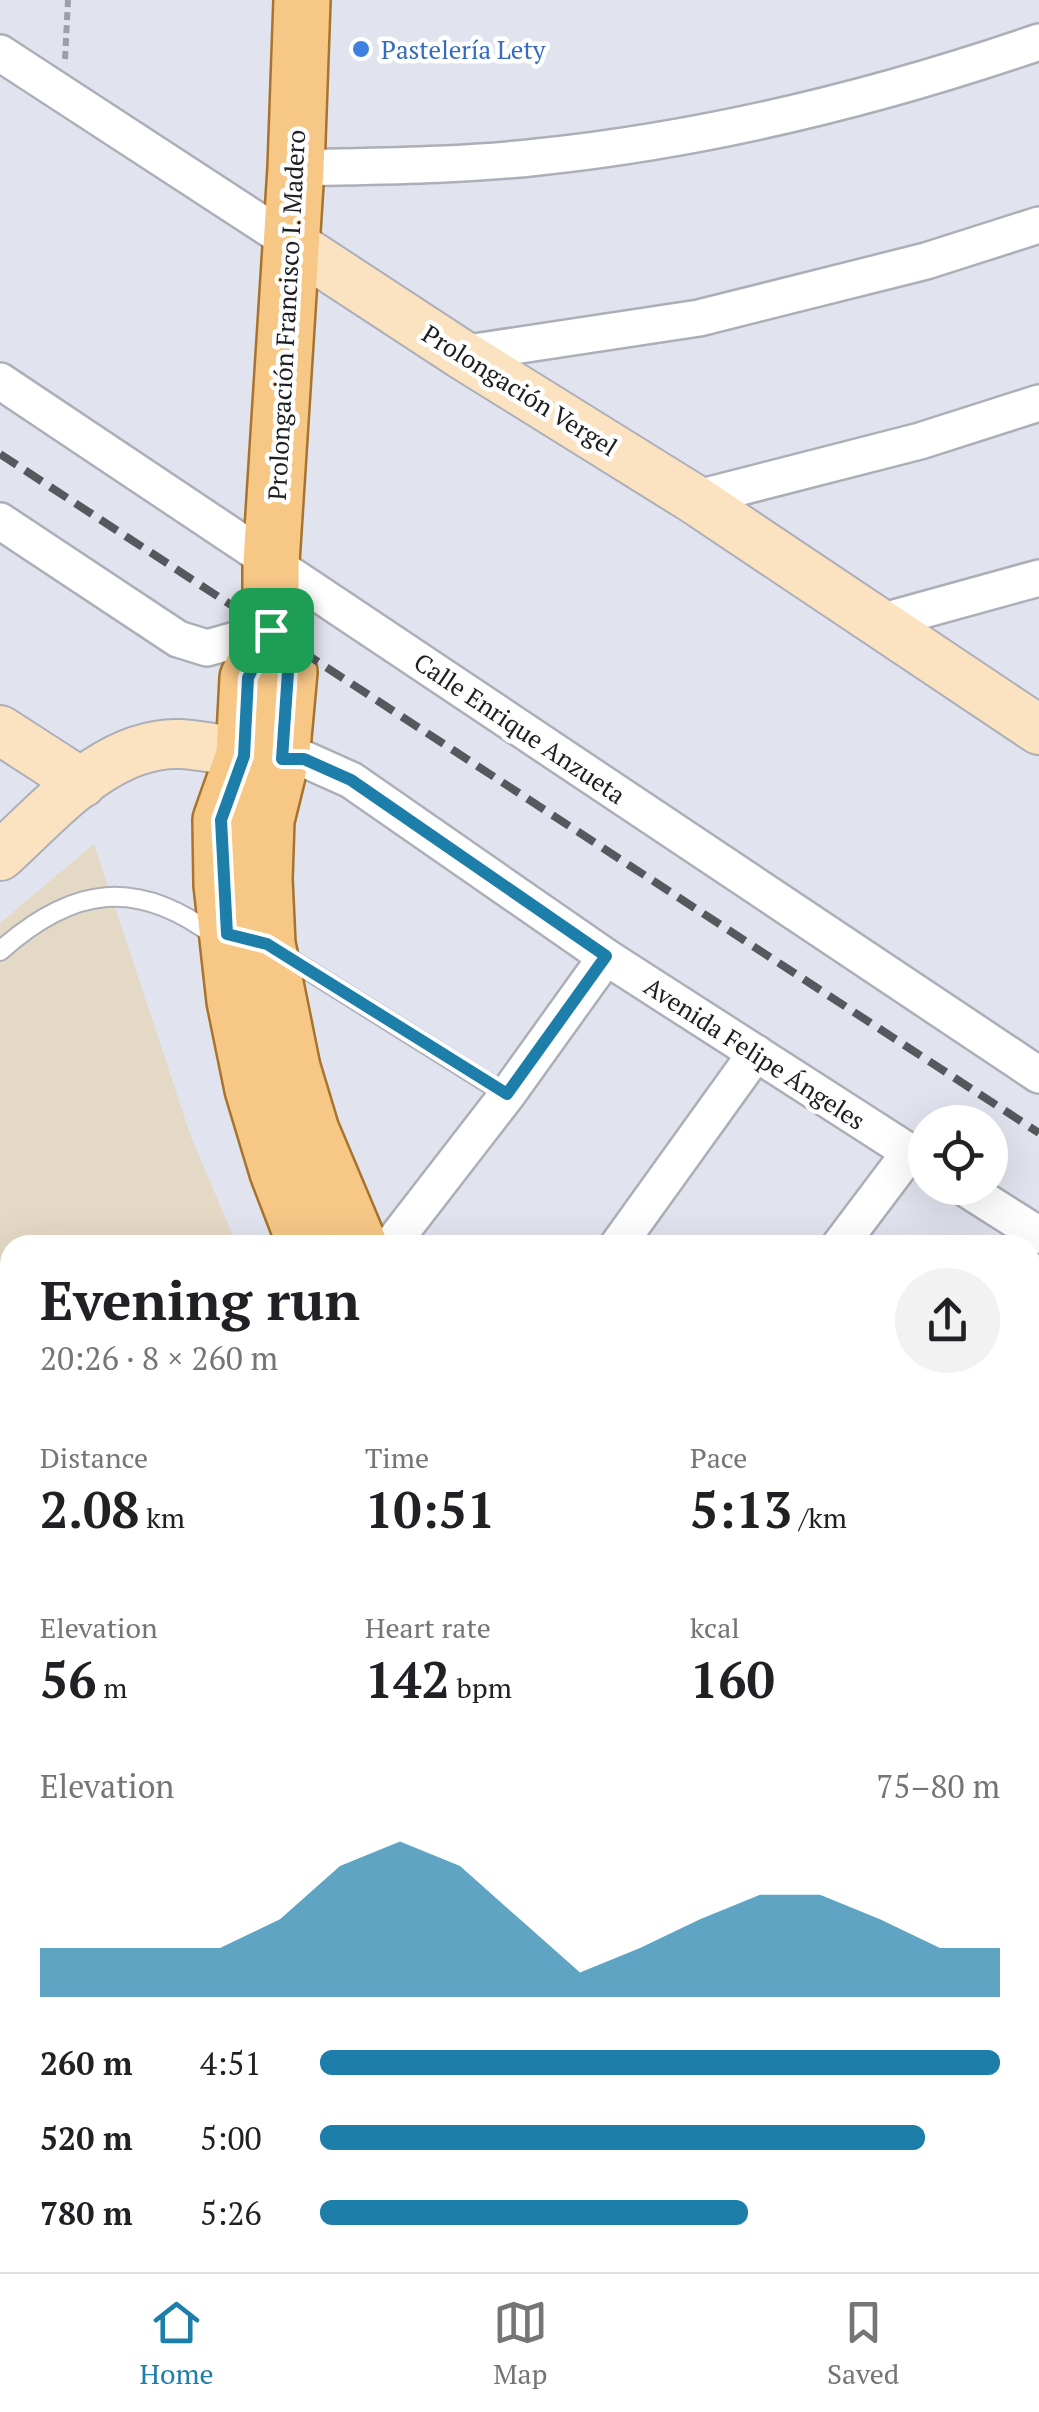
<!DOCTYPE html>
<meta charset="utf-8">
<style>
:root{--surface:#fff;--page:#f2f2f2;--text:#202124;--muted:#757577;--line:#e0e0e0;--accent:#1c7ea9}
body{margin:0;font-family:"PT Serif",serif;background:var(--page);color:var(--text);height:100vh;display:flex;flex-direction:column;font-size:38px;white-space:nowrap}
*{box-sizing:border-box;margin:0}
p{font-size:32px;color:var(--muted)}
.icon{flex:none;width:55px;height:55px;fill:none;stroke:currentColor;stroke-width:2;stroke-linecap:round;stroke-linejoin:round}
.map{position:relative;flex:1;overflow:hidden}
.panel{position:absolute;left:0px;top:1235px;width:1040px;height:1038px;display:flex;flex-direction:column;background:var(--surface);border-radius:30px 30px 0 0;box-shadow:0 10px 40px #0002}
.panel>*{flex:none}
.tools{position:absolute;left:908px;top:1105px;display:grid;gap:20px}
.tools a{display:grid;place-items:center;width:100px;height:100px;border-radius:50%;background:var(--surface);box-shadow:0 10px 40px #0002;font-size:50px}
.pin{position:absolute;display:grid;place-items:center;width:85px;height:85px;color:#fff;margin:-42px;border-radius:20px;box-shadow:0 5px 15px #0006}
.round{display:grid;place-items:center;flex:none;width:105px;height:105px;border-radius:52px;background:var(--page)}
.summary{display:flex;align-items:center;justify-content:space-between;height:170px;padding:0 40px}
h1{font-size:55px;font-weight:700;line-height:75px}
.stats{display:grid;grid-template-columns:repeat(3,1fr);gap:15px;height:170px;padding:10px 40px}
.stats div{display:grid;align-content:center}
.stats b{font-size:50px;font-weight:700}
.stats small{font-size:28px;font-weight:400}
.stats p{font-size:28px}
.chart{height:280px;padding:20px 40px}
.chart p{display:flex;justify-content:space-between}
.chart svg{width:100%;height:180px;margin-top:10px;fill:var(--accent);opacity:.7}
ul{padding:0 40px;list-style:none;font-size:32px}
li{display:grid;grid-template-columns:160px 120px 1fr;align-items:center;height:75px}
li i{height:25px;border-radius:12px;background:var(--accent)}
.tab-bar{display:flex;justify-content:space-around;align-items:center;height:140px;border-top:2px solid var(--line);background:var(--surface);font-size:28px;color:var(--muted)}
.tab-bar a{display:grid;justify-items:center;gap:5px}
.tab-bar .current{color:var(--accent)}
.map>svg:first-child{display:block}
</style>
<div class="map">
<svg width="1039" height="2272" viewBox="0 0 1039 2272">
<rect width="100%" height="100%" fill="#e1e4ee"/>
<!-- industrial -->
<polygon fill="#e4d9c5" points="94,844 191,1137 237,1245 10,1245 10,2262 625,2263 619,2272 0,2272 0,923"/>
<!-- green -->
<polygon fill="#b6c2ff" points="0,1373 10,1384 10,1659 0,1668"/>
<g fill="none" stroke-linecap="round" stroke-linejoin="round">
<!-- lane casing -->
<g stroke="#acaeb8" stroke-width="22">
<g id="lane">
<path d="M0 951C73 886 137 877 216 937"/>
<polyline points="279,952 507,1095"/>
</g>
</g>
<!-- street casing -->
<g stroke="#acaeb8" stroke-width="40">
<g id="street">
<polyline points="0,53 290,242"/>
<path d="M296 168C376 166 457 166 538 157 710 139 876 98 1039 42"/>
<polyline points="461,354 699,318 926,261 1039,225"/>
<polyline points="0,381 1039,1075"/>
<polyline points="694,499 920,441 1039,403"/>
<polyline points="0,521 178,639 207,648 271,630"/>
<polyline points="876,623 1039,578"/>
<polyline points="281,759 304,759 351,780 606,957 925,1162"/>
<polyline points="965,1188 1039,1235"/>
<polyline points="391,1245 507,1095 606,957"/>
<polyline points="618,1245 756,1053"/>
<polyline points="840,1245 910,1152"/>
<polyline points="1030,1289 1039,1277"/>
<polyline points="1030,1596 1039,1585"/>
</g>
</g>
<!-- secondary casing -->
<g stroke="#acaeb8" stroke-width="52">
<g id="secondary">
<polyline points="290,242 461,354 694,499 1039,730"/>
<polyline points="0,730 82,783"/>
<path d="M0 856C50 811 107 741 181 744 214 746 248 756 281 759"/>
</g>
</g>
<!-- primary casing -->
<g stroke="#a7742e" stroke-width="60">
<g id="primary">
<polyline points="302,0 296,168 271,562 271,630 289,672 281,759 266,820 264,879 267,944 292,1068 311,1131 359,1245"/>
<polyline points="271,630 248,678 244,755 221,820 222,885 235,1001 253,1089 278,1172 306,1245"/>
<polyline points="1030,1849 1039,1854"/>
<polyline points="1030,1912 1039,1917"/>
</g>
</g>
<!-- path -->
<polyline stroke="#9d9fa7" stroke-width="6" stroke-dasharray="8 5" stroke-linecap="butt" points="65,59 68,0"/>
<!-- lane -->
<use href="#lane" stroke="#fff" stroke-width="18"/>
<!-- street -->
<use href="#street" stroke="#fff" stroke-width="35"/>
<!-- secondary -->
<use href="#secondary" stroke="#fbe3c2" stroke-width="48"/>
<!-- primary -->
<use href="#primary" stroke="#f7c786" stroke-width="55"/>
<!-- rail -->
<polyline stroke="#56585d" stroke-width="8" stroke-dasharray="20 10" stroke-linecap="butt" points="0,454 1039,1133"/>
</g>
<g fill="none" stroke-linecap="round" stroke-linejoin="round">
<!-- route casing -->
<g stroke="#fff" stroke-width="20">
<polygon id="route" points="271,630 288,672 282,759 304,759 351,780 606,956 507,1094 267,944 227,934 221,820 244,756 248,678"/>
</g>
<!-- route -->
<use href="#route" stroke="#1c7ea9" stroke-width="12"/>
</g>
<!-- markers -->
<circle fill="#3f7fe0" stroke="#fff" stroke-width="4" cx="361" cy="49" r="10"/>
<g text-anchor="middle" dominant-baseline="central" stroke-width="9" stroke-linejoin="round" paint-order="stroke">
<!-- shop labels -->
<g font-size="25" fill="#366cbe" stroke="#fff" text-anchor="start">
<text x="381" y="49">Pastelería Lety</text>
</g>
<!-- street labels -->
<g font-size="25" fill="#1d1e21" stroke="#fff">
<text transform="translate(286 315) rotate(-87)">Prolongación Francisco I. Madero</text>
<text transform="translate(520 390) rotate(32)">Prolongación Vergel</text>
<text transform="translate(520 728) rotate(34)">Calle Enrique Anzueta</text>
<text transform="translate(755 1053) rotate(33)">Avenida Felipe Ángeles</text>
</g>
</g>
</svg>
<div class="tools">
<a><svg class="icon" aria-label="locate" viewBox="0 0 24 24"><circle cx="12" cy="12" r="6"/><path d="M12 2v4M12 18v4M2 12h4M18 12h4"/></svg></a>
</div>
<div class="pin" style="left:271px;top:630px;background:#1e9e55"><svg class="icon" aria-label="arrive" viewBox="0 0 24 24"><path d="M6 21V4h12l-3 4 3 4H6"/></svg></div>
<section class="panel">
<div class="summary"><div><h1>Evening run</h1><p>20:26 · 8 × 260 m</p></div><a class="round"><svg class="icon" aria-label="share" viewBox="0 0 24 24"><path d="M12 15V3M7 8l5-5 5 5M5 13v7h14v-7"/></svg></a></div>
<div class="stats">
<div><p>Distance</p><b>2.08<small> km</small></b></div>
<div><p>Time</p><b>10:51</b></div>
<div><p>Pace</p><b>5:13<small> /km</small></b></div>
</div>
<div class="stats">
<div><p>Elevation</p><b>56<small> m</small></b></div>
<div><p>Heart rate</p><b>142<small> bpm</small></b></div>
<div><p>kcal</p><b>160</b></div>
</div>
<div class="chart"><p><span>Elevation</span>75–80 m</p>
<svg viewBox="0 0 160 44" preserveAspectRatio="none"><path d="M0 44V32L10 32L20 32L30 32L40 25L50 12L60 6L70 12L80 25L90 38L100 32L110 25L120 19L130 19L140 25L150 32L160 32V44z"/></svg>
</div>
<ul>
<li><b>260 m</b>4:51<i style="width:100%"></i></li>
<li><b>520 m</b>5:00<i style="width:89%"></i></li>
<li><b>780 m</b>5:26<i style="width:63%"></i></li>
</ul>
</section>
</div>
<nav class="tab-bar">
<a class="current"><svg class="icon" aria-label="home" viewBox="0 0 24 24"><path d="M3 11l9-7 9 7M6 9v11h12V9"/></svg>Home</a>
<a><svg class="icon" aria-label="map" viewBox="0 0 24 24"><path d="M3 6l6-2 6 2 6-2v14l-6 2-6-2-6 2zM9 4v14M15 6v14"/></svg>Map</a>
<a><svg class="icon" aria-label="saved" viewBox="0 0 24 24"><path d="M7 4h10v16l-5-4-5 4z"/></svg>Saved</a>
</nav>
